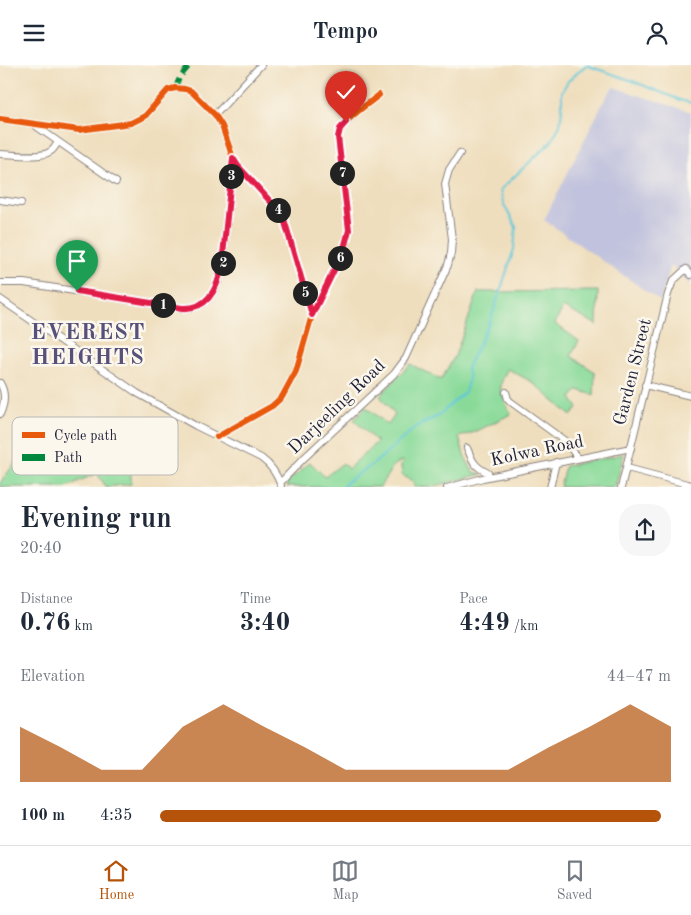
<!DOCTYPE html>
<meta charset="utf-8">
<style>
:root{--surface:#fff;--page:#f6f6f7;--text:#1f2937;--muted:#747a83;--line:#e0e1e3;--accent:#b45309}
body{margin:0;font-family:"Old Standard TT",serif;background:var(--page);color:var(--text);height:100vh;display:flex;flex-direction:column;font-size:19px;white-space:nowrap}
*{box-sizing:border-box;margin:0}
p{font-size:16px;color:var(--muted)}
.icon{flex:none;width:28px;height:28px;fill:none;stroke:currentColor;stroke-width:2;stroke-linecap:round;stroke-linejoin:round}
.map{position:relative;height:422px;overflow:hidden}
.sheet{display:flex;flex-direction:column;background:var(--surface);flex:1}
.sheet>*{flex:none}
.pin{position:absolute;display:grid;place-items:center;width:42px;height:42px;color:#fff;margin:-51px -21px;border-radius:50% 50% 50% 0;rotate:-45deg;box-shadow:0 0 5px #0007}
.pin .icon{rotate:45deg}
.km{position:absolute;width:25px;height:25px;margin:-12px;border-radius:50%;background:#222;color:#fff;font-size:14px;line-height:25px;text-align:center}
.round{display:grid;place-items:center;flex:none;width:52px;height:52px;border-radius:20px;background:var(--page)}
.headline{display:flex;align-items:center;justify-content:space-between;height:85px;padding:0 20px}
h1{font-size:28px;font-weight:800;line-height:38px}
.figures{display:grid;grid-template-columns:repeat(3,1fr);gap:8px;height:85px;padding:5px 20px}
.figures div{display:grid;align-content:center}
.figures b{font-size:25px;font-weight:800}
.figures small{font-size:14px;font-weight:400}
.figures p{font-size:14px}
.chart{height:140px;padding:10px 20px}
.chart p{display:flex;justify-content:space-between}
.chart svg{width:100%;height:90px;margin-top:5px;fill:var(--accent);opacity:.7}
ul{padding:0 20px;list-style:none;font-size:16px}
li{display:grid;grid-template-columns:80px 60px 1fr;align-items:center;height:38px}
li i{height:12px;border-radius:6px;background:var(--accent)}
header{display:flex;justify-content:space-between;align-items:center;height:65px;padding:0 20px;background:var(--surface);font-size:22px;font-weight:800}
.dock{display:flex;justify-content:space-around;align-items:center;height:70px;border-top:1px solid var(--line);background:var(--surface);font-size:14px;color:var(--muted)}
.dock a{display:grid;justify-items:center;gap:2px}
.dock .current{color:var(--accent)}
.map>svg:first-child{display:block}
</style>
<header><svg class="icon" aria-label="menu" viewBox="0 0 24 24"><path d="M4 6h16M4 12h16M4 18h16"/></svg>Tempo<svg class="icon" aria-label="person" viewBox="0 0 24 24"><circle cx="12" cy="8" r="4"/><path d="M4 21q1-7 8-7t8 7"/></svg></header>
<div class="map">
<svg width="691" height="423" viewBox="0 0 691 423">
<rect width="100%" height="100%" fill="#fbf7ec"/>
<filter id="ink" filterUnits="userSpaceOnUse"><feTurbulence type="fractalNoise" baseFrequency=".02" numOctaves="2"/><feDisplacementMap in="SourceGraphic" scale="10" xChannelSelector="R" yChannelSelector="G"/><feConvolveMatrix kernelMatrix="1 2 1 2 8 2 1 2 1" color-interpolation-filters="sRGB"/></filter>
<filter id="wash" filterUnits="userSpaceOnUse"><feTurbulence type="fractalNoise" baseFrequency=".0096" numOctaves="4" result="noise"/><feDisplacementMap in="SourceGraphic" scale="20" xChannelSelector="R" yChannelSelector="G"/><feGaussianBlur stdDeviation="1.12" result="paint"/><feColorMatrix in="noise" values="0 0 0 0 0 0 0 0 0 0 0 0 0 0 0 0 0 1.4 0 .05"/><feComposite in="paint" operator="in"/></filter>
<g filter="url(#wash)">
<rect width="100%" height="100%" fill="#efdebd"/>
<!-- industrial -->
<polygon fill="#c1c2dd" points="613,22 691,47 691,220 671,200 660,236 544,155 605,34"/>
<!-- green -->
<g fill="#89da99" stroke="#567e6a">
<path d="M598 226 597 260 563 242 555 259 579 276 571 291 595 307 594 330 578 325 571 333 578 343 571 351 532 317 508 304C495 323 502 330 511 349L475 367 459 372 464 390 473 407 482 409 431 422H414V417L402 410 401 401 403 395 393 401 380 422H287V418L310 397 325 412 343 398 348 404 377 377 354 355 366 342 388 360 395 350 380 331 410 299 441 315 455 291 478 227Z"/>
<polygon points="44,359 131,401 131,419 106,422 97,408 66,422 0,422 0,418"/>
<polygon points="624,389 615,422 560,422 565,401"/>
</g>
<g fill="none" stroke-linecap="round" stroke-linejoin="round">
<!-- stream -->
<polyline stroke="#5ec7da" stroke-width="2" points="341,423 347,417 376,397 416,362 438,351 465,327 469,313 467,303 490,257 514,184 516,162 503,138 500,125 551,77 560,60 562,44 562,26 568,16 586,0 630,15 680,35 691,38"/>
</g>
</g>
<g filter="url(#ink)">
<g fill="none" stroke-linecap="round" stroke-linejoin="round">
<!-- minor casing -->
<g stroke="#88807c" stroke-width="8">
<g id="minor">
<polyline points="215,50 261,0"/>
<polyline points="0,54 79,65 131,58 145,51 168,25 175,23 185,24 191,26 215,50 222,61 233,93 238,101 270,137 284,155 312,250"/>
<polyline points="33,59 116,117"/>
<path d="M0 89C12 89 42 94 51 86 54 84 56 80 58 77"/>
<polyline points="0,135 21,138"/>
<path d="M0 218H24L182 243C225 246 224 188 226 158 229 136 231 115 233 93"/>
<path d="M0 234 137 328 196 361 261 393C271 400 277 409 281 421"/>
<path d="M0 318C6 328 5 338 0 349"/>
<polyline points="645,320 691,331"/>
<polyline points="506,327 508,334 511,337 565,376 578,393"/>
<path d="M217 372 272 341 282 332 296 306 312 250 343 187 347 174 349 157 339 83C338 78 338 72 340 67 344 54 368 39 379 30"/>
<path d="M467 383C473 397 474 401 488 408L489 411"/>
<polyline points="627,403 691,420"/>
<polyline points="280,418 304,393 394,309 406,293 448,200 451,188 452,174 445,119 449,105 460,88"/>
<polyline points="447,423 483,413 631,383"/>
<polyline points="550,423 556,397"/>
<polyline points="621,423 668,229 673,216 686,204 691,210"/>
</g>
</g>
<!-- minor -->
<use href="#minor" stroke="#fff" stroke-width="6"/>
<!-- quiet -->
<polyline stroke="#00873e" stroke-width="5" stroke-dasharray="10 5" stroke-linecap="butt" points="175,23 180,12 190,0"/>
<!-- cycleway casing -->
<g stroke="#fbf7ec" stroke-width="9">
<g id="cycleway">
<polyline points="0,54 79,65 131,58 145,51 168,25 175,23 185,24 191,26 215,50 222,61 233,93 238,101 270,137 284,155 312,250"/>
<path d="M217 372 272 341 282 332 296 306 312 250 343 187 347 174 349 157 339 83C338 78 338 72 340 67 344 54 368 39 379 30"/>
</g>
</g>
<!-- cycleway -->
<use href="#cycleway" stroke="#e8590c" stroke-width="6"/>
</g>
</g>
<g fill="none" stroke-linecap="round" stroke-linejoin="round" filter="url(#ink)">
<!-- route casing -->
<g stroke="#fff" stroke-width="10">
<path id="route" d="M77 226 182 243C208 245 218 223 222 200L233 93 238 101 270 136 284 154 312 250 343 187 349 165 338 72 340 64 346 57"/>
</g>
<!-- route -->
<use href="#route" stroke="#e11d48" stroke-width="6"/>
</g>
<g text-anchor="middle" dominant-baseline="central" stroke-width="5" stroke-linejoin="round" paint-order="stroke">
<!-- street labels -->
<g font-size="18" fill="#22223b" stroke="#fbf7ec">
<text transform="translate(633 307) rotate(-76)">Garden Street</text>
<text transform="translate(337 342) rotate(-44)">Darjeeling Road</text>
<text transform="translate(537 386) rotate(-12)">Kolwa Road</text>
</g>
<!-- district labels -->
<g font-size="22" font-weight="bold" letter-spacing="1" fill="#57507a" stroke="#fbf7ec">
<text x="88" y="268">EVEREST<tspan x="88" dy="25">HEIGHTS</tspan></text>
</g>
</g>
<!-- legend -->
<rect x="12" y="352" width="166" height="58" rx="8" fill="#fbf7ec" stroke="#bab7b7" stroke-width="1"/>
<rect x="22" y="367" width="23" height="6" fill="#e8590c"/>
<rect x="22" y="389" width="23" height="7" fill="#00873e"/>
<g font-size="14" fill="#22223b">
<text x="54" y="375">Cycle path</text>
<text x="54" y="397">Path</text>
</g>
</svg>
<div class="pin" style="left:77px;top:226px;background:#1e9e55"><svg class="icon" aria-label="arrive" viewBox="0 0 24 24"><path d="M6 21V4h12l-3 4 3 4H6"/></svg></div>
<div class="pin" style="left:346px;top:57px;background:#d93025"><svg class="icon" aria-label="check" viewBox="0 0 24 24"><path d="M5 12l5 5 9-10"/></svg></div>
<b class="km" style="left:163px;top:240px">1</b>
<b class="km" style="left:223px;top:198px">2</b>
<b class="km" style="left:231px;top:111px">3</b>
<b class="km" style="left:278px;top:145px">4</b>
<b class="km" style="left:305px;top:228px">5</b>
<b class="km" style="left:340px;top:193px">6</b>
<b class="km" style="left:342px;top:108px">7</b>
</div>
<section class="sheet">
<div class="headline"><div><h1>Evening run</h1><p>20:40</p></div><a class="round"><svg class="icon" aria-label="share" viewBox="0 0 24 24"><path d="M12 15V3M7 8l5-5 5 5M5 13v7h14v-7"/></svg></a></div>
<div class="figures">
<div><p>Distance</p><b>0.76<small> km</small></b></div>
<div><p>Time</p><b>3:40</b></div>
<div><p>Pace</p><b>4:49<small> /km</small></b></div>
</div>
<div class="chart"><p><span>Elevation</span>44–47 m</p>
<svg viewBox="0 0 160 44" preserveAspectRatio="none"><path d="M0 44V17L10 27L20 38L30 38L40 17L50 6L60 17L70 27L80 38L90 38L100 38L110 38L120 38L130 27L140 17L150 6L160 17V44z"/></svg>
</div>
<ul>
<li><b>100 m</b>4:35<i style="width:98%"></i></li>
</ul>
</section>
<nav class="dock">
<a class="current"><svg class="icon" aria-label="home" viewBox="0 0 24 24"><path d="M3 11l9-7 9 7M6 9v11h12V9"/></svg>Home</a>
<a><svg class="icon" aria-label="map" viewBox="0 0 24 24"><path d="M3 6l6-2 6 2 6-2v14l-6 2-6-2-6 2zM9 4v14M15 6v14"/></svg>Map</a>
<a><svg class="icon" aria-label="saved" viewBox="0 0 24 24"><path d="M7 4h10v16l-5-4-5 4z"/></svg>Saved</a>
</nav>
